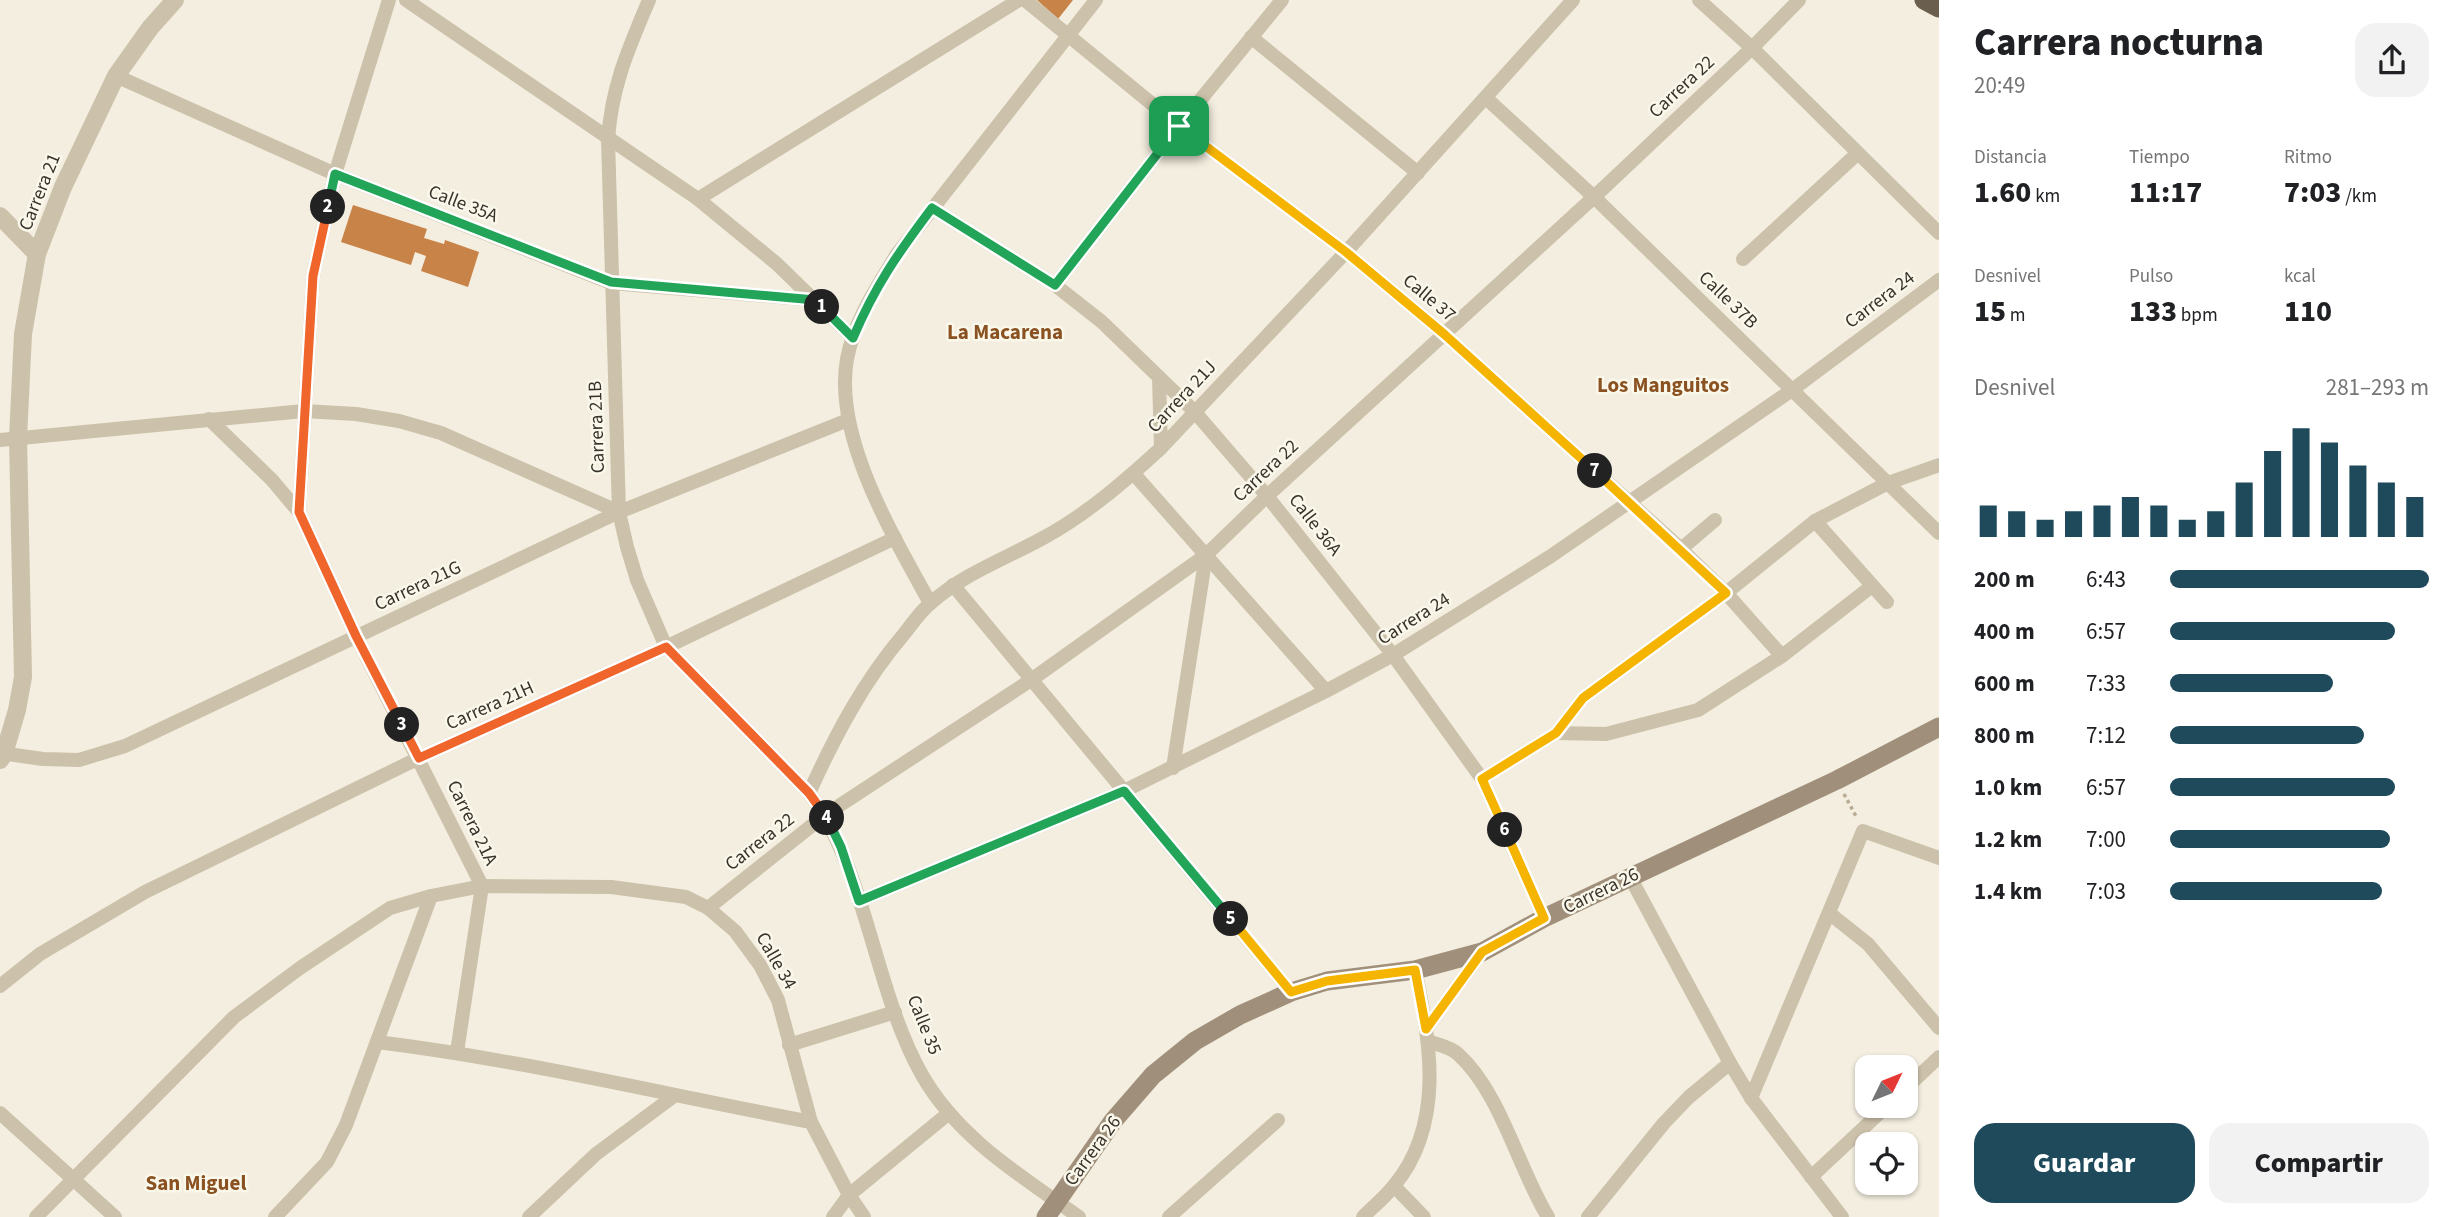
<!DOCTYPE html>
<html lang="es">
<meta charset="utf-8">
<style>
:root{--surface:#fff;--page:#f2f2f2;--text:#202124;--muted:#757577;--accent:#1e4a5c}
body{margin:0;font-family:"Source Sans 3",sans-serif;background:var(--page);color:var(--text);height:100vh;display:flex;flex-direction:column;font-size:26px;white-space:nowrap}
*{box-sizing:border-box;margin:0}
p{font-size:23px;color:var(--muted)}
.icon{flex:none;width:38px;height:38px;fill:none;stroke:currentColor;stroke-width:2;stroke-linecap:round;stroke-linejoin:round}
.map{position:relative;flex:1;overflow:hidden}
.details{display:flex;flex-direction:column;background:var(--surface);width:525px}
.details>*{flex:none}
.needle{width:46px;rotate:47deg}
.fabs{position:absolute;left:1855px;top:1055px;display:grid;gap:14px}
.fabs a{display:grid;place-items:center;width:63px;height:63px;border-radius:14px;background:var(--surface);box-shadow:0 2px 5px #0004;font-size:35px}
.pin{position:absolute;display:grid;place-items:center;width:60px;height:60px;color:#fff;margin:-30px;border-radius:14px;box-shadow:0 4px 10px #0006}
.km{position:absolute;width:35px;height:35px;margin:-18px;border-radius:50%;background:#222;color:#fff;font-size:19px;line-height:35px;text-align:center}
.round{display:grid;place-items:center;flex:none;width:74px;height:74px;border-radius:21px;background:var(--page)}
.overview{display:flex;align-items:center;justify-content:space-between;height:119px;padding:0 35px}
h1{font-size:38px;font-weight:800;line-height:52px}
.metrics{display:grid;grid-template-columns:repeat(3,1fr);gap:10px;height:119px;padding:7px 35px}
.metrics div{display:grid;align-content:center}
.metrics b{font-size:30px;font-weight:800}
.metrics small{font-size:19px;font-weight:400}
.metrics p{font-size:19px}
.chart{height:196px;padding:14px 35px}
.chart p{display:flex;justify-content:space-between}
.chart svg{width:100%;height:126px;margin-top:7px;stroke:var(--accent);stroke-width:6}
.button{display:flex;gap:14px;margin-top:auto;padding:14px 35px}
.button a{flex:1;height:80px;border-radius:21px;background:var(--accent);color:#fff;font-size:28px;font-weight:800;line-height:80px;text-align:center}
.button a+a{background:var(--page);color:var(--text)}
ul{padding:0 35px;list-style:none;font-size:23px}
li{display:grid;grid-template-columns:112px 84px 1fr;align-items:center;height:52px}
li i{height:18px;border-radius:9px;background:var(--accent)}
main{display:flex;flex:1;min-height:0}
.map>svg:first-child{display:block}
</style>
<main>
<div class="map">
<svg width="1939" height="1217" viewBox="0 0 1939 1217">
<rect width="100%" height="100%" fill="#f3eedf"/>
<!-- building -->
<g fill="#c88348">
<polygon points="1037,0 1073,0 1058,19"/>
<polygon points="353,205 427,229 424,238 444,244 445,240 479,252 468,287 421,271 426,256 415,252 411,265 341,242"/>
</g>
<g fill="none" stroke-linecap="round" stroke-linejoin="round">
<!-- path -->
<polyline stroke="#b8ab94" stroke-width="3.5" stroke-dasharray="3.5 3.5" stroke-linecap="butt" points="1844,794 1857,818"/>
<!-- minor -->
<g stroke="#ccc1aa" stroke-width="14">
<polyline points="389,0 335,174 313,276 299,512 356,636 482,886 457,1052"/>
<polyline points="406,0 698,199 777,264 853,338"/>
<path d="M649 0C628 50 612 85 608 139L619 512 627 547 637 580 666 647 809 793C868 873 873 988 922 1075 958 1138 1021 1176 1079 1217"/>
<polyline points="1025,0 1179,126 1346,252 1444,334 1681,549 1726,593 1782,656"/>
<polyline points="1699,0 1752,48 1939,233"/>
<polyline points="1251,37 1418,173"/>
<polyline points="116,76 335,174 611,283 815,300"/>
<polyline points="1486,98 1594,197 1939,533"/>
<polyline points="698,199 1019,0"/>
<polyline points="932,208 1055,285 1102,322 1194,411 1267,496 1393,655 1482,779 1544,918"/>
<polyline points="1743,259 1858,153"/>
<polyline points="1055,285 1179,126 1282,0"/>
<polyline points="1159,377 1161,448"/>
<polyline points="209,419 272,480 299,512"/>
<polyline points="0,440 304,411 356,414 399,421 441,433 619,512"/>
<polyline points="1134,474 1326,691"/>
<polyline points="1815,521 1887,602"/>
<polyline points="1681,549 1715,520"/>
<polyline points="953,585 1291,992"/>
<path d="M930 603C894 537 833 437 847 359 854 321 877 287 897 254L1096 0"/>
<polyline points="1556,733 1606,734 1698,710 1782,656 1872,586"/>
<polyline points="0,753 43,759 79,760 125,746 619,512 848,420"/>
<polyline points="1173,768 1206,555"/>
<polyline points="1482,779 1556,733 1583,698 1726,593 1815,521 1888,483 1939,465"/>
<path d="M809 793C835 736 863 682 904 634 913 623 921 610 932 602 965 573 1005 559 1043 538 1086 515 1125 481 1161 448L1346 252 1573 0"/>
<polyline points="1630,877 1730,1063 1751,1098 1842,1217"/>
<polyline points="859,901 1124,791 1326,691 1393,655 1551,556 1792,390 1939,280"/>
<polyline points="708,908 825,815 1031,680 1206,555 1267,496 1594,197 1752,48 1799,0"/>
<polyline points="1829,913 1868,944 1939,1028"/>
<polyline points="0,986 40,954 145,892 419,758 666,647 895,538"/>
<polyline points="1426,1029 1482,952"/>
<path d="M1428 1041C1438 1045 1451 1047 1458 1054 1501 1093 1518 1168 1548 1217"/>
<path d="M377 1042C523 1060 667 1095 811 1122"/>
<polyline points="789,1045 895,1012"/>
<polyline points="1906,1088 1939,1057"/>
<polyline points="1751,1098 1863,831 1939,858"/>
<polyline points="0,1113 115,1217"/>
<polyline points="1811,1177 1887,1106"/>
<polyline points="1394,1186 1424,1217"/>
<polyline points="36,1217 234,1017 300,968 390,908 431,896 482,886 611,887 686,897 708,908 735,931 760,965 778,1000 811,1122 849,1195 864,1217"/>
<polyline points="275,1217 327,1162 346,1125 431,896"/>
<polyline points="529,1217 596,1154 674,1096"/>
<polyline points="833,1217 849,1195 949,1113"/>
<polyline points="1169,1217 1278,1120"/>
<path d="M1363 1217C1373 1207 1384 1198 1393 1187 1445 1126 1431 1041 1415 970"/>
<polyline points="1588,1217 1664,1123 1689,1097 1730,1063"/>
</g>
<!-- tertiary -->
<g stroke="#ccc1aa" stroke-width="18">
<polyline points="0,216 37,254"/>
<polyline points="0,760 4,754 17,710 23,677 18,438 23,334 37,254 63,187 116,76 150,28 175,0"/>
</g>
<!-- secondary -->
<polyline stroke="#a0907b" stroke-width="19" points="1046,1217 1113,1121 1153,1075 1195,1041 1240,1015 1291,992 1327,981 1415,970 1482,952 1544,918 1837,780 1939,727"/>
<!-- trunk -->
<polyline stroke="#6a5e4e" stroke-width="19" points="1924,0 1939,8"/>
</g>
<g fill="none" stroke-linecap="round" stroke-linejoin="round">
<!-- split-1 casing -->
<g stroke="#fff" stroke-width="14">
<path id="split-1" d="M822 307 853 338C875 286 898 253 932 208L1055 285 1179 126"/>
</g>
<!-- split-2 casing -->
<g stroke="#fff" stroke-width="14">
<polyline id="split-2" points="328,207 335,174 611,282 815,300 822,307"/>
</g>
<!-- split-3 casing -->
<g stroke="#fff" stroke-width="14">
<polyline id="split-3" points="328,207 313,276 299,512 356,636 402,725"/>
</g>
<!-- split-4 casing -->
<g stroke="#fff" stroke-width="14">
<polyline id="split-4" points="402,725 419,758 666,647 809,793 827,818"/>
</g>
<!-- split-5 casing -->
<g stroke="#fff" stroke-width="14">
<polyline id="split-5" points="827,818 841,847 859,901 1124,791 1231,919"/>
</g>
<!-- split-6 casing -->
<g stroke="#fff" stroke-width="14">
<polyline id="split-6" points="1231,919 1291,992 1327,981 1415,970 1426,1029 1482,952 1544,918 1505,830"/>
</g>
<!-- split-7 casing -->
<g stroke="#fff" stroke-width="14">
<polyline id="split-7" points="1505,830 1482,779 1556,733 1583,698 1726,593 1595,471"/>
</g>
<!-- split-8 casing -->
<g stroke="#fff" stroke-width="14">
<polyline id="split-8" points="1179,126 1346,252 1444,334 1595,471"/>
</g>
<!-- split-1 -->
<use href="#split-1" stroke="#22a559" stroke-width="9"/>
<!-- split-2 -->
<use href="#split-2" stroke="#22a559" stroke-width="9"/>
<!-- split-3 -->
<use href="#split-3" stroke="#f0652b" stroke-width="9"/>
<!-- split-4 -->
<use href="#split-4" stroke="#f0652b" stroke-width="9"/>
<!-- split-5 -->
<use href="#split-5" stroke="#22a559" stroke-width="9"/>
<!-- split-6 -->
<use href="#split-6" stroke="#f5b400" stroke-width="9"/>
<!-- split-7 -->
<use href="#split-7" stroke="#f5b400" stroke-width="9"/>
<!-- split-8 -->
<use href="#split-8" stroke="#f5b400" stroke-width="9"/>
</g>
<g text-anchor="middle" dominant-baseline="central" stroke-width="5" stroke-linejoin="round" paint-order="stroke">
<!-- street labels -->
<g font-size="19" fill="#39322a" stroke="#faf7eb">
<text transform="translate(1682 87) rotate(-43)">Carrera 22</text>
<text transform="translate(40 192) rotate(-68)">Carrera 21</text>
<text transform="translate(463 204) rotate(21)">Calle 35A</text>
<text transform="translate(1429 298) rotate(40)">Calle 37</text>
<text transform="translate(1728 300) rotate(44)">Calle 37B</text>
<text transform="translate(1880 300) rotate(-37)">Carrera 24</text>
<text transform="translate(1182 397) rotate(-47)">Carrera 21J</text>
<text transform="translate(597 427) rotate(-92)">Carrera 21B</text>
<text transform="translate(1266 471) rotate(-43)">Carrera 22</text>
<text transform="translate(1315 525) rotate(52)">Calle 36A</text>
<text transform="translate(418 586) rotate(-25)">Carrera 21G</text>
<text transform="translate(1414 619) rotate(-32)">Carrera 24</text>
<text transform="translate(490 706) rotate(-24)">Carrera 21H</text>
<text transform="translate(472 823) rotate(64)">Carrera 21A</text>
<text transform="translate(760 842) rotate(-38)">Carrera 22</text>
<text transform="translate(1601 891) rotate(-26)">Carrera 26</text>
<text transform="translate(776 961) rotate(60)">Calle 34</text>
<text transform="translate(924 1025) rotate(68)">Calle 35</text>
<text transform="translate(1093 1151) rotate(-54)">Carrera 26</text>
</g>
<!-- neighbourhood labels -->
<g font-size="21" font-weight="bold" fill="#8a5121" stroke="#faf7eb">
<text x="1005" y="332">La Macarena</text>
<text x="1663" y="385">Los Manguitos</text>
<text x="196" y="1183">San Miguel</text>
</g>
</g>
</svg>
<div class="fabs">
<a><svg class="needle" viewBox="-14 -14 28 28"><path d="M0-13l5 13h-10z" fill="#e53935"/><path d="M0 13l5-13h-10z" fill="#757577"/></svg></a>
<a><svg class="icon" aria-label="locate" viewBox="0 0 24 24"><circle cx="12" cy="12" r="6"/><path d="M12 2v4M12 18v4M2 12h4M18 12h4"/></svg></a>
</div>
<div class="pin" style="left:1179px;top:126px;background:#1e9e55"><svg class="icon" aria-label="arrive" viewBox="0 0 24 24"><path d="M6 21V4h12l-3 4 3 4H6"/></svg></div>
<b class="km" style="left:822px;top:307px">1</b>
<b class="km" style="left:328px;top:207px">2</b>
<b class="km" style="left:402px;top:725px">3</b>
<b class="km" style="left:827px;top:818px">4</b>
<b class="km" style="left:1231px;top:919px">5</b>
<b class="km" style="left:1505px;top:830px">6</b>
<b class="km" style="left:1595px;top:471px">7</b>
</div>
<section class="details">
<div class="overview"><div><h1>Carrera nocturna</h1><p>20:49</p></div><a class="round"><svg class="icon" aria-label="share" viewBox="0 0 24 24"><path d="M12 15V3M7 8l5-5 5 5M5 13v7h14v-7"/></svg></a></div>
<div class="metrics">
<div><p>Distancia</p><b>1.60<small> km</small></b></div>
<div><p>Tiempo</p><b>11:17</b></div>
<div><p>Ritmo</p><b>7:03<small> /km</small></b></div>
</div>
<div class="metrics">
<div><p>Desnivel</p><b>15<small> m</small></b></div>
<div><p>Pulso</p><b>133<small> bpm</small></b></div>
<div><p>kcal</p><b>110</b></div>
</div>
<div class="chart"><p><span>Desnivel</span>281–293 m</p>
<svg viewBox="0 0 160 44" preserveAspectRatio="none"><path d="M5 44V33M15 44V35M25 44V38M35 44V35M45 44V33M55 44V30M65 44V33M75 44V38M85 44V35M95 44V25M105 44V14M115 44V6M125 44V11M135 44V19M145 44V25M155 44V30"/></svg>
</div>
<ul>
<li><b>200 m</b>6:43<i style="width:100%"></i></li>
<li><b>400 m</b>6:57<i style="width:87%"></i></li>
<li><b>600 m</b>7:33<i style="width:63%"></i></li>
<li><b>800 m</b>7:12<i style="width:75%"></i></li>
<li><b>1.0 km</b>6:57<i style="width:87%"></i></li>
<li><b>1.2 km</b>7:00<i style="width:85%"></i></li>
<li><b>1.4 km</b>7:03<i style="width:82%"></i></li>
</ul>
<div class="button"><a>Guardar</a><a>Compartir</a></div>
</section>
</main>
